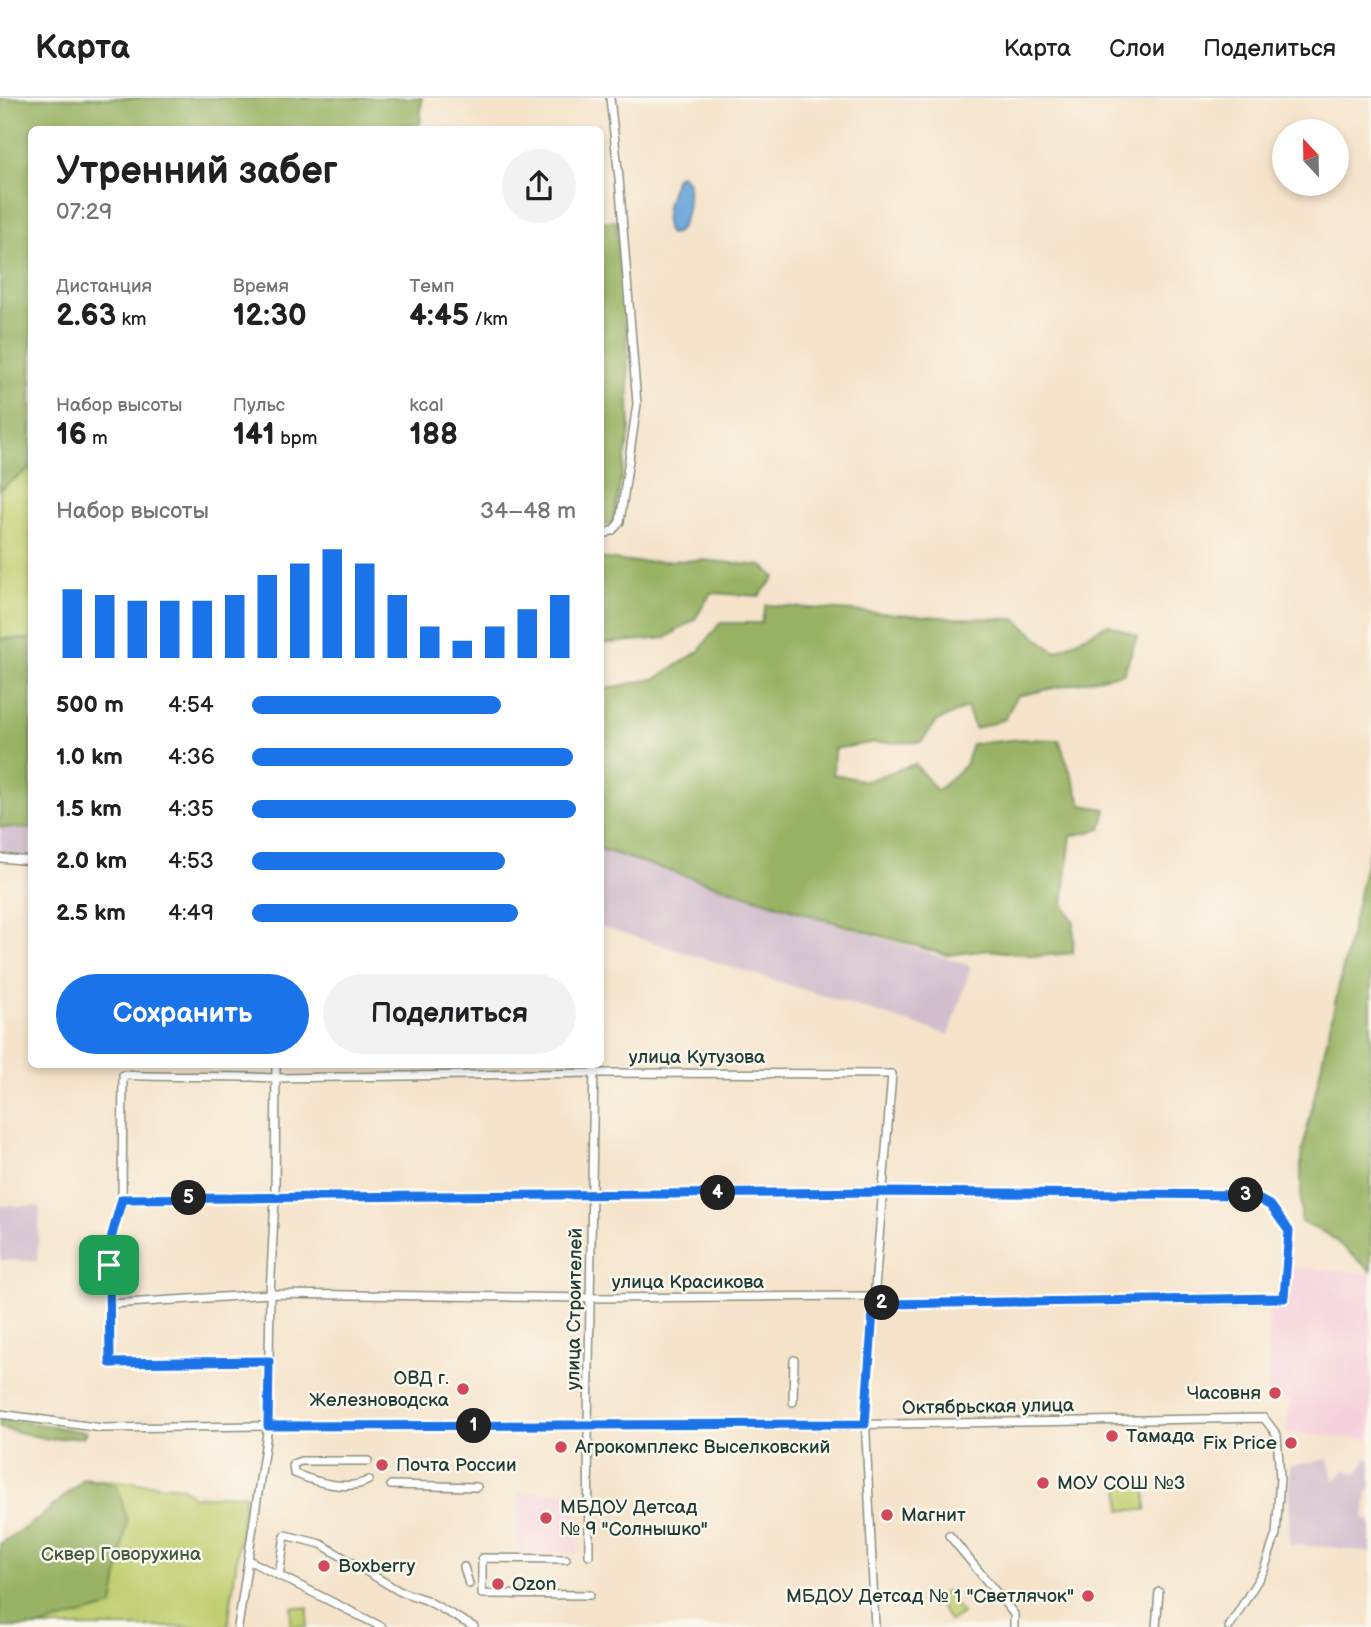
<!DOCTYPE html>
<html lang="ru">
<meta charset="utf-8">
<style>
:root{--surface:#fff;--page:#f2f2f2;--text:#202124;--muted:#757577;--line:#e0e0e0;--accent:#1a73e8}
body{margin:0;font-family:"Balsamiq Sans",sans-serif;background:var(--page);color:var(--text);height:100vh;display:flex;flex-direction:column;font-size:26px;white-space:nowrap}
*{box-sizing:border-box;margin:0}
p{font-size:23px;color:var(--muted)}
.icon{flex:none;width:38px;height:38px;fill:none;stroke:currentColor;stroke-width:2;stroke-linecap:round;stroke-linejoin:round}
.map{position:relative;flex:1;overflow:hidden}
.side{position:absolute;left:28px;top:28px;width:576px;height:942px;display:flex;flex-direction:column;background:var(--surface);border-radius:10px;box-shadow:0 4px 10px #0003}
.side>*{flex:none}
.needle{width:46px;rotate:338deg}
.tools{position:absolute;left:1272px;top:21px;display:grid;gap:14px}
.tools a{display:grid;place-items:center;width:77px;height:77px;border-radius:50%;background:var(--surface);box-shadow:0 4px 10px #0003;font-size:35px}
.pin{position:absolute;display:grid;place-items:center;width:60px;height:60px;color:#fff;margin:-30px;border-radius:14px;box-shadow:0 4px 10px #0006}
.km{position:absolute;width:35px;height:35px;margin:-18px;border-radius:50%;background:#222;color:#fff;font-size:19px;line-height:35px;text-align:center}
.round{display:grid;place-items:center;flex:none;width:74px;height:74px;border-radius:37px;background:var(--page)}
.summary{display:flex;align-items:center;justify-content:space-between;height:119px;padding:0 28px}
h1{font-size:38px;font-weight:700;line-height:52px}
.metrics{display:grid;grid-template-columns:repeat(3,1fr);gap:10px;height:119px;padding:7px 28px}
.metrics div{display:grid;align-content:center}
.metrics b{font-size:30px;font-weight:700}
.metrics small{font-size:19px;font-weight:400}
.metrics p{font-size:19px}
.chart{height:196px;padding:14px 28px}
.chart p{display:flex;justify-content:space-between}
.chart svg{width:100%;height:126px;margin-top:7px;stroke:var(--accent);stroke-width:6}
.button{display:flex;gap:14px;margin-top:auto;padding:14px 28px}
.button a{flex:1;height:80px;border-radius:42px;background:var(--accent);color:#fff;font-size:28px;font-weight:700;line-height:80px;text-align:center}
.button a+a{background:var(--page);color:var(--text)}
ul{padding:0 28px;list-style:none;font-size:23px}
li{display:grid;grid-template-columns:112px 84px 1fr;align-items:center;height:52px}
li i{height:18px;border-radius:9px;background:var(--accent)}
header{display:flex;align-items:center;gap:42px;box-sizing:border-box;height:98px;padding:0 35px;background:var(--surface);border-bottom:2px solid var(--line)}
header strong{font-size:33px}
nav{display:flex;gap:38px;margin-inline-start:auto;font-size:24px}
.map>svg:first-child{display:block}
</style>
<header>
<strong>Карта</strong>
<nav><a>Карта</a><a>Слои</a><a>Поделиться</a></nav>
</header>
<div class="map">
<svg width="1371" height="1529" viewBox="0 0 1371 1529">
<rect width="100%" height="100%" fill="#fbf7ec"/>
<filter id="ink" filterUnits="userSpaceOnUse"><feTurbulence type="fractalNoise" baseFrequency=".0143" numOctaves="2"/><feDisplacementMap in="SourceGraphic" scale="14" xChannelSelector="R" yChannelSelector="G"/><feConvolveMatrix kernelMatrix="1 2 1 2 8 2 1 2 1" color-interpolation-filters="sRGB"/></filter>
<filter id="wash" filterUnits="userSpaceOnUse"><feTurbulence type="fractalNoise" baseFrequency=".00686" numOctaves="4" result="noise"/><feDisplacementMap in="SourceGraphic" scale="28" xChannelSelector="R" yChannelSelector="G"/><feGaussianBlur stdDeviation="1.57" result="paint"/><feColorMatrix in="noise" values="0 0 0 0 0 0 0 0 0 0 0 0 0 0 0 0 0 1.4 0 .05"/><feComposite in="paint" operator="in"/></filter>
<g filter="url(#wash)">
<rect width="100%" height="100%" fill="#f5e3ca"/>
<!-- built -->
<g fill="#f5cfdb">
<polygon points="1290,1169 1371,1175 1371,1342 1286,1334 1290,1302 1268,1301 1269,1206 1288,1206"/>
<rect x="518" y="1394" width="60" height="62"/>
</g>
<!-- industrial -->
<g fill="#d1bdcc">
<polygon points="0,717 31,720 31,760 0,757"/>
<polygon points="600,752 971,868 949,937 600,828"/>
<polygon points="0,1108 40,1108 37,1163 0,1162"/>
<polygon points="1366,1360 1371,1362 1371,1389 1367,1395 1364,1420 1371,1424 1371,1455 1332,1449 1289,1447 1290,1368 1328,1361 1334,1383 1344,1372 1357,1375"/>
</g>
<!-- green -->
<g fill="#c1cf71" stroke="#708652" stroke-width="2">
<polygon points="31,370 31,542 0,540 0,391"/>
<polygon points="83,1380 182,1389 194,1399 245,1396 228,1529 0,1529 0,1495"/>
<polygon points="1120,1388 1146,1388 1146,1412 1121,1412"/>
<polygon points="946,1493 962,1515 950,1523 934,1501"/>
<polygon points="292,1509 308,1510 307,1529 290,1528"/>
</g>
<!-- forest -->
<g fill="#98b263" stroke="#5c784c" stroke-width="2">
<polygon points="0,0 422,0 420,26 336,32 32,32 31,370 0,391"/>
<polygon points="600,123 616,123 627,235 630,333 613,425 600,428"/>
<polygon points="600,460 630,464 701,462 763,468 775,479 759,498 711,495 695,521 666,540 600,546"/>
<polygon points="766,507 954,520 1015,521 1055,554 1108,526 1137,538 1124,575 1017,598 1005,621 975,631 967,609 937,623 921,644 870,645 834,651 833,676 866,683 915,666 937,693 965,667 972,646 1021,641 1059,642 1082,707 1106,711 1101,731 1071,738 1063,806 1074,824 1073,855 1038,858 989,852 947,857 820,820 600,751 600,592 657,580 699,553 720,525 761,525"/>
<polygon points="0,540 31,542 31,731 0,729"/>
<polygon points="1371,743 1371,1173 1329,1137 1301,1124 1301,1059"/>
<polygon points="0,1320 86,1334 83,1339 48,1341 0,1330"/>
<polygon points="84,1381 117,1387 127,1422 113,1508 38,1529 0,1529 0,1446 41,1419"/>
</g>
<!-- water -->
<path fill="#68a5d9" stroke="#447186" stroke-width="2" d="M681 77 688 84C689 100 688 125 676 135L669 136C660 119 671 95 676 79Z"/>
</g>
<g filter="url(#ink)">
<g fill="none" stroke-linecap="round" stroke-linejoin="round">
<!-- minor casing -->
<g stroke="#8a907f" stroke-width="10">
<g id="minor">
<polyline points="600,438 613,432 620,424 637,306 619,80 610,0"/>
<polyline points="0,760 32,763"/>
<polyline points="110,1206 270,1196 590,1200 874,1198 883,1206 1263,1202 1284,1200 1289,1133 1271,1108 1251,1098 881,1094 122,1101"/>
<path d="M269 1263 110 1265 109 1167 112 1137 122 1101 123 977C174 980 225 977 276 980L594 975 892 976 865 1316 875 1529"/>
<polyline points="793,1304 794,1262"/>
<polyline points="0,1316 102,1330 268,1328 832,1327 1264,1320 1277,1337 1280,1380 1276,1436 1264,1472 1229,1529"/>
<path d="M368 1363H301L293 1366 294 1375C315 1384 348 1394 369 1382"/>
<polyline points="391,1387 477,1389"/>
<polyline points="949,1437 1014,1516 1014,1529"/>
<polyline points="589,1457 588,1328 594,966"/>
<polyline points="566,1461 482,1460 482,1496 590,1497"/>
<polyline points="248,1462 382,1529"/>
<polyline points="464,1469 469,1486"/>
<polyline points="279,1478 285,1437 321,1446 399,1493 426,1502 474,1529"/>
<polyline points="238,1529 268,1328 270,1196 275,1099 276,966"/>
<polyline points="1156,1529 1159,1494"/>
</g>
</g>
<!-- minor -->
<use href="#minor" stroke="#fff" stroke-width="7"/>
</g>
</g>
<g fill="none" stroke-linecap="round" stroke-linejoin="round" filter="url(#ink)">
<!-- route casing -->
<g stroke="#fff" stroke-width="14">
<polygon id="route" points="881,1094 1251,1097 1271,1108 1289,1133 1284,1200 883,1206 874,1199 865,1326 268,1328 269,1263 110,1265 109,1167 112,1137 122,1101"/>
</g>
<!-- route -->
<use href="#route" stroke="#1a73e8" stroke-width="9"/>
</g>
<!-- markers -->
<g fill="#d1495b" stroke="#fbf7ec" stroke-width="2.5">
<circle cx="463" cy="1291" r="7"/>
<circle cx="1275" cy="1295" r="7"/>
<circle cx="1112" cy="1338" r="7"/>
<circle cx="1291" cy="1345" r="7"/>
<circle cx="561" cy="1349" r="7"/>
<circle cx="382" cy="1367" r="7"/>
<circle cx="1043" cy="1385" r="7"/>
<circle cx="887" cy="1417" r="7"/>
<circle cx="546" cy="1420" r="7"/>
<circle cx="324" cy="1468" r="7"/>
<circle cx="498" cy="1486" r="7"/>
<circle cx="1088" cy="1498" r="7"/>
</g>
<g text-anchor="middle" dominant-baseline="central" stroke-width="5" stroke-linejoin="round" paint-order="stroke">
<!-- street labels -->
<g font-size="19" fill="#1f3d34" stroke="#fbf7ec">
<text x="697" y="959">улица Кутузова</text>
<text x="688" y="1184">улица Красикова</text>
<text transform="translate(575 1211) rotate(-89)">улица Строителей</text>
<text transform="translate(988 1309) rotate(-1)">Октябрьская улица</text>
</g>
<!-- poi labels -->
<g font-size="19" fill="#1f3d34" stroke="#fbf7ec" text-anchor="start">
<text x="449" y="1280" text-anchor="end">ОВД г.<tspan x="449" dy="22">Железноводска</tspan></text>
<text x="1261" y="1295" text-anchor="end">Часовня</text>
<text x="1126" y="1338">Тамада</text>
<text x="1277" y="1345" text-anchor="end">Fix Price</text>
<text x="575" y="1349">Агрокомплекс Выселковский</text>
<text x="396" y="1367">Почта России</text>
<text x="1057" y="1385">МОУ СОШ №3</text>
<text x="560" y="1409">МБДОУ Детсад<tspan x="560" dy="22">№ 9 "Солнышко"</tspan></text>
<text x="901" y="1417">Магнит</text>
<text x="338" y="1468">Boxberry</text>
<text x="512" y="1486">Ozon</text>
<text x="1074" y="1498" text-anchor="end">МБДОУ Детсад № 1 "Светлячок"</text>
</g>
<!-- park labels -->
<g font-size="19" fill="#3f5a40" stroke="#fbf7ec">
<text x="121" y="1456">Сквер Говорухина</text>
</g>
</g>
</svg>
<div class="tools">
<a><svg class="needle" viewBox="-14 -14 28 28"><path d="M0-13l5 13h-10z" fill="#e53935"/><path d="M0 13l5-13h-10z" fill="#757577"/></svg></a>
</div>
<div class="pin" style="left:109px;top:1167px;background:#1e9e55"><svg class="icon" aria-label="arrive" viewBox="0 0 24 24"><path d="M6 21V4h12l-3 4 3 4H6"/></svg></div>
<b class="km" style="left:474px;top:1328px">1</b>
<b class="km" style="left:882px;top:1205px">2</b>
<b class="km" style="left:1246px;top:1097px">3</b>
<b class="km" style="left:718px;top:1095px">4</b>
<b class="km" style="left:189px;top:1100px">5</b>
<section class="side">
<div class="summary"><div><h1>Утренний забег</h1><p>07:29</p></div><a class="round"><svg class="icon" aria-label="share" viewBox="0 0 24 24"><path d="M12 15V3M7 8l5-5 5 5M5 13v7h14v-7"/></svg></a></div>
<div class="metrics">
<div><p>Дистанция</p><b>2.63<small> km</small></b></div>
<div><p>Время</p><b>12:30</b></div>
<div><p>Темп</p><b>4:45<small> /km</small></b></div>
</div>
<div class="metrics">
<div><p>Набор высоты</p><b>16<small> m</small></b></div>
<div><p>Пульс</p><b>141<small> bpm</small></b></div>
<div><p>kcal</p><b>188</b></div>
</div>
<div class="chart"><p><span>Набор высоты</span>34–48 m</p>
<svg viewBox="0 0 160 44" preserveAspectRatio="none"><path d="M5 44V20M15 44V22M25 44V24M35 44V24M45 44V24M55 44V22M65 44V15M75 44V11M85 44V6M95 44V11M105 44V22M115 44V33M125 44V38M135 44V33M145 44V27M155 44V22"/></svg>
</div>
<ul>
<li><b>500 m</b>4:54<i style="width:77%"></i></li>
<li><b>1.0 km</b>4:36<i style="width:99%"></i></li>
<li><b>1.5 km</b>4:35<i style="width:100%"></i></li>
<li><b>2.0 km</b>4:53<i style="width:78%"></i></li>
<li><b>2.5 km</b>4:49<i style="width:82%"></i></li>
</ul>
<div class="button"><a>Сохранить</a><a>Поделиться</a></div>
</section>
</div>
